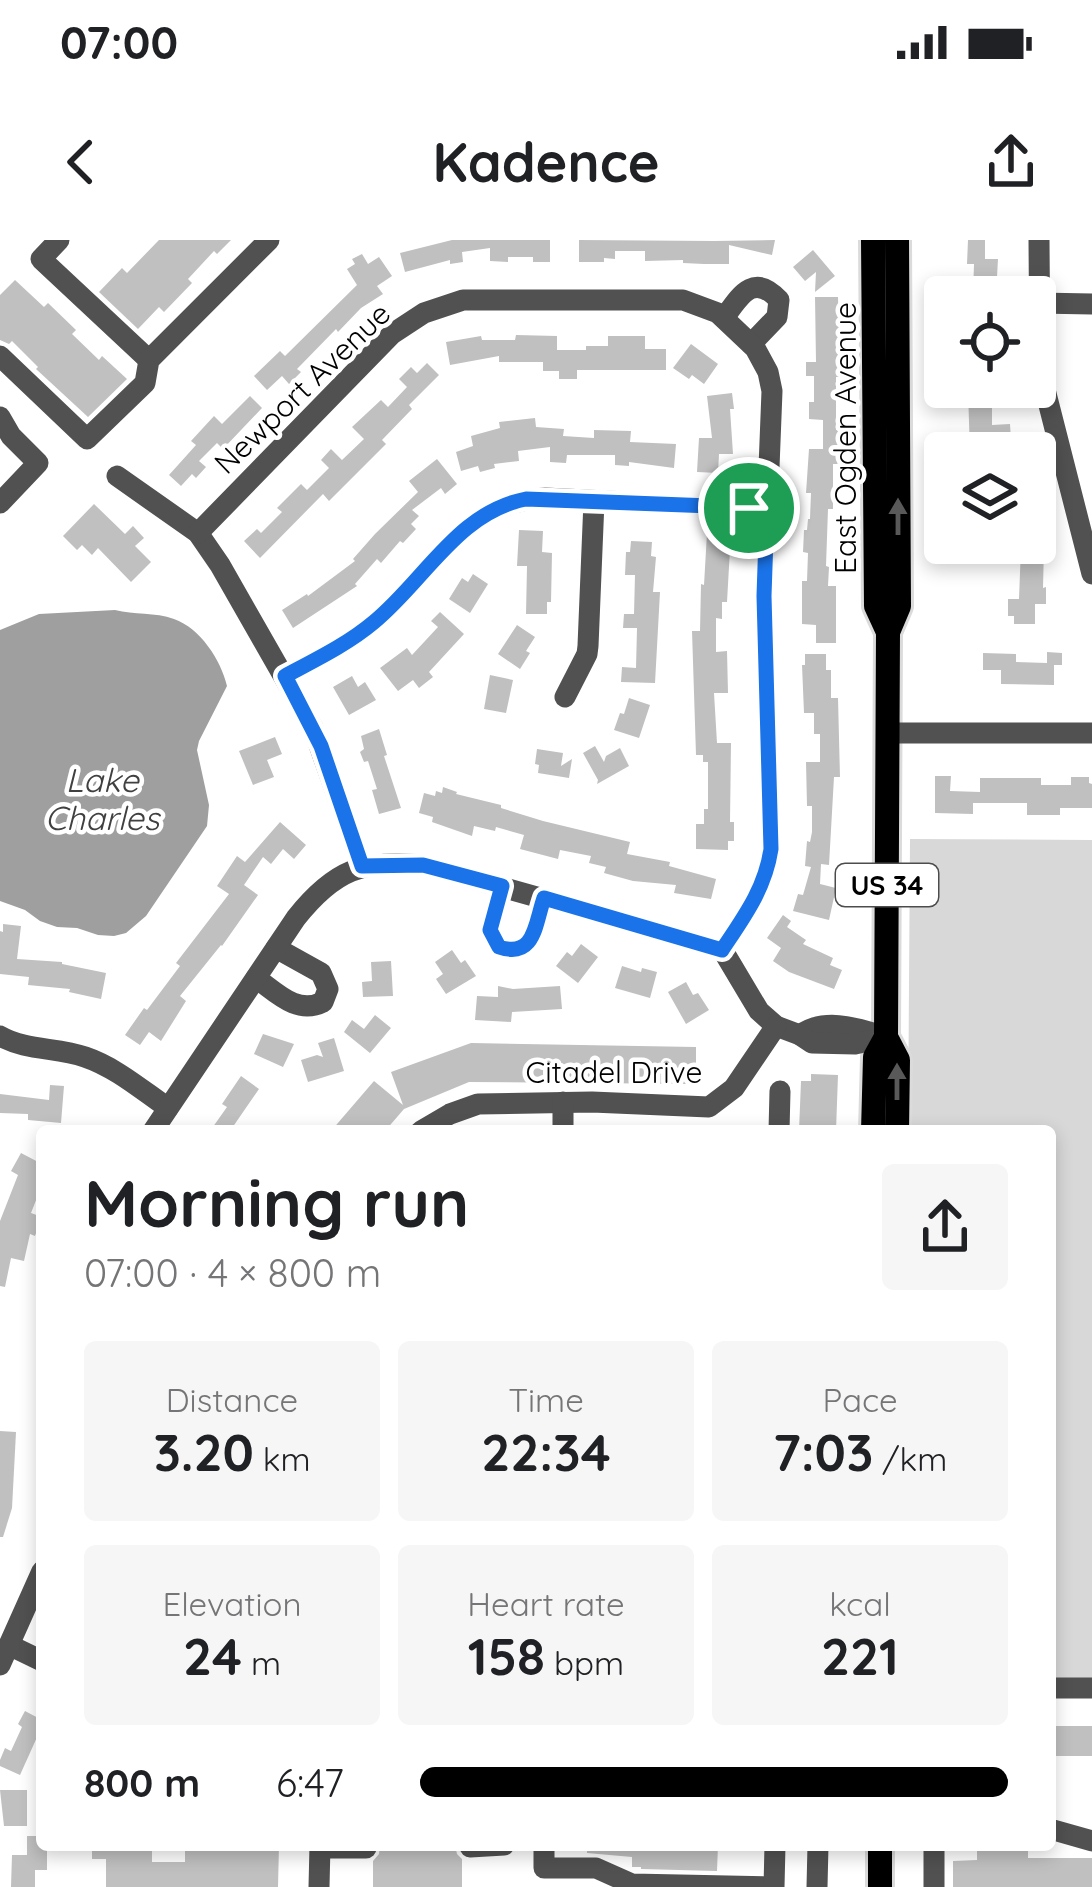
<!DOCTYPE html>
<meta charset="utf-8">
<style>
:root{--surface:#fff;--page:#f6f6f6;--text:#202124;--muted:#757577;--accent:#000}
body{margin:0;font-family:Quicksand,sans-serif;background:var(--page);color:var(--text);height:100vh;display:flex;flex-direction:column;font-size:45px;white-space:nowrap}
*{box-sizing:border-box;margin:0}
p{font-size:39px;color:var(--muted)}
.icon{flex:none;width:66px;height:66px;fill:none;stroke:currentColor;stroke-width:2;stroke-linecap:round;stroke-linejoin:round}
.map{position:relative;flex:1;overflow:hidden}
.panel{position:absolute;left:36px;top:885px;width:1020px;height:726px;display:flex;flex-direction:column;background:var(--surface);border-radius:12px;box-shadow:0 6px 18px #0003}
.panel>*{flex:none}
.controls{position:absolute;left:924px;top:36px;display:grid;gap:24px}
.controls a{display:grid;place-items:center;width:132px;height:132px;border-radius:12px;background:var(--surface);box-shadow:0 6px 18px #0003;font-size:60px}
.pin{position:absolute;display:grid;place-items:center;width:102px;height:102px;color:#fff;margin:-51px;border:6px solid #fff;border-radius:50%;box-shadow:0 3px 12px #0007}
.round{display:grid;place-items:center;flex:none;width:126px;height:126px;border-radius:12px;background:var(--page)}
.head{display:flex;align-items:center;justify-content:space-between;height:204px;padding:0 48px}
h1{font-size:66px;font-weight:700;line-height:90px}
.metrics{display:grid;grid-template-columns:repeat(3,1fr);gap:18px;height:204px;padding:12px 48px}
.metrics div{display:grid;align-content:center;border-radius:12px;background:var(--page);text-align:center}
.metrics b{font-size:51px;font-weight:700}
.metrics small{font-size:33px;font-weight:400}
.metrics p{font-size:33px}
ul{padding:0 48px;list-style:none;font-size:39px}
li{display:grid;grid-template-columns:192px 144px 1fr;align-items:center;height:90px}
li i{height:30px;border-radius:15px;background:var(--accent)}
.status{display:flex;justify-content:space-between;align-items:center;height:84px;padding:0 60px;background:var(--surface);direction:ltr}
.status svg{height:33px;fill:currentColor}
header{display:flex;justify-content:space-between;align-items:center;height:156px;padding:0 48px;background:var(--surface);font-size:54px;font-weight:700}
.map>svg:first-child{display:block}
</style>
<div class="status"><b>07:00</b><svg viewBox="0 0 49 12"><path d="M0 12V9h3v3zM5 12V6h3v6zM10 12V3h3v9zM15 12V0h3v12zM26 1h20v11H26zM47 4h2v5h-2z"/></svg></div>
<header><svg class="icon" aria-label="back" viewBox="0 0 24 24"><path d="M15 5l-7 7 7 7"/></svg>Kadence<svg class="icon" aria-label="share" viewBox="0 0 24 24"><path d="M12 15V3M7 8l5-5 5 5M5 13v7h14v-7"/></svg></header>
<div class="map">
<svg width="1092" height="1647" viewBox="0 0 1092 1647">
<rect width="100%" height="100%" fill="#fff"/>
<!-- green -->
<polygon fill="#d8d8d8" points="910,599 1092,600 1092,1439 1050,1439 1050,891 908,891"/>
<!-- water -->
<path fill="#9f9f9f" d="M115 370C134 375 155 372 174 379 200 388 221 420 227 446L199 501 197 510 209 565 207 586 146 676 126 693 114 696 98 695 77 688 57 687 40 681 25 670 0 661V390L39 374Z"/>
<!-- building -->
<g fill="#c0c0c0">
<polygon points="159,0 231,0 217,14 214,11 188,39 192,43 164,72 159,67 138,89 99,52 122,28 127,33"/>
<polygon points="452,0 550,0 550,22 533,22 533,17 508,17 508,22 490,21 490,8 462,12 463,22 450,24 450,20 405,32 400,13"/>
<polygon points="579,0 714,1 775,0 772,15 729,5 729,24 704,24 683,23 683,20 645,21 645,11 615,11 615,19 604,18 604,22 579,22"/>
<polygon points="968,0 985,0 985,19 998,19 996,55 973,54 974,24 967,24"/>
<polygon points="813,10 835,36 815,52 816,32 805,41 793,27"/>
<polygon points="362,14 368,24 379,17 392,36 377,46 383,54 361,68 338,92 336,89 297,129 301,132 289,144 282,136 267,150 254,136 280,111 285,116 357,45 347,29 355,24 352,19"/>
<polygon points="15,40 44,67 48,63 76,90 72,94 99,120 102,116 127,139 88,177 36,129 38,127 12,101 9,104 0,100 0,55"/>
<polygon points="815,57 838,57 840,137 836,137 836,190 844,190 844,224 833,224 833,269 828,269 826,326 829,327 828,346 836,346 836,403 816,403 816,385 802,384 802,341 807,341 808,313 803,312 804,290 807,290 808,279 810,279 811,253 806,253 809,209 823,209 823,180 809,179 809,162 814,162 814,136 806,136 806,122 816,122"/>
<polygon points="516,95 557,96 557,110 586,110 586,106 608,106 608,96 645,96 645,109 666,109 666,130 577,130 577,139 559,139 559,131 543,131 543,122 499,122 499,116 450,125 446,102 481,96 482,100 515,100"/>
<polygon points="691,104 718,124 704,144 692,135 689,139 673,128"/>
<polygon points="427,123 439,135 409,165 412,169 382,200 386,204 329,261 323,254 260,318 244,301 257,289 261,293 282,272 277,268 301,244 307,250 329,228 321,220 331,209 342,220 364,199 352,187 381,160 388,167 407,147 399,139 411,127 417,133"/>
<polygon points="984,147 999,147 1000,160 992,160 992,185 1010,184 1011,200 1005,200 1005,213 970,213 968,151 984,151"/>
<polygon points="732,153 734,169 730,169 733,214 719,214 718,233 697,232 699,198 712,198 707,156"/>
<polygon points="250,156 262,168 223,209 217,203 199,221 206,227 196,238 192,234 181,246 169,235 196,205 191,201 214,176 222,184"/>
<polygon points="535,178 536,187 564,189 563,196 594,198 594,190 631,191 630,202 676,204 674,228 629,222 629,226 615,225 615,215 567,215 566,223 550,222 550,207 518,211 519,221 494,224 495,228 480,232 478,226 461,231 456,212 473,206 471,196 500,188 499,182"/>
<polygon points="437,219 457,244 445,254 441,248 412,270 419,276 411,284 416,289 403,303 400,301 381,323 377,319 355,344 357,346 293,388 282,370 307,354 308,356 355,321 353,319 375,294 418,252 409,241"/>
<polygon points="94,264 125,294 133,286 144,298 135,306 151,322 131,342 98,308 92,315 82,305 77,310 63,296"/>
<polygon points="519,290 543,291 542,312 552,313 551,362 547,362 547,374 526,374 527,326 517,326"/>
<polygon points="707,293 727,294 726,309 730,309 727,362 722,362 722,379 716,378 716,412 727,411 728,453 714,453 717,503 731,503 730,582 734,582 734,601 728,601 728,610 696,609 696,584 704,584 704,569 708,569 708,522 703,522 703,515 696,515 692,391 700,391 701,344 704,345"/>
<polygon points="631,301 652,302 651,316 656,317 653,352 660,352 655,443 621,442 622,427 636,428 637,388 623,388 624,374 634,374 635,335 625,335 626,312 630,312"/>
<polygon points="1021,306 1044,306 1043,348 1046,347 1046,364 1035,364 1035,384 1014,384 1014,376 1008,376 1008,359 1019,359"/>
<polygon points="473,334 488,344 470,373 449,359 462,338 468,342"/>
<polygon points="440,372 464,394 429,432 433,437 419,448 413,440 398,451 380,428 407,408 412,415 438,387 431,381"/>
<polygon points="517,385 535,397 526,411 530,413 520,429 498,414"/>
<polygon points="1047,412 1062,413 1062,425 1054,425 1054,445 1001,444 1001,430 983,430 983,413 1016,414 1016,422 1047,423"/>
<polygon points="805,414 826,414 826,430 831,430 831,458 838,458 840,537 834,537 829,625 821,624 820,644 836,648 829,680 793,671 798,654 803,655 811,627 805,626 807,601 810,602 812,592 812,566 807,566 806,522 820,522 820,494 814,494 814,473 804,473 802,425 805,425"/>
<polygon points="490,435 513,440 506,473 484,469"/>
<polygon points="352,436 358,447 365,442 376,460 349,475 333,447"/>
<polygon points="629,458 650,465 639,498 614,490 620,473 624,474"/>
<polygon points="379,489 387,515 384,516 401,568 379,574 372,550 377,549 368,521 364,522 360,512 364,509 361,496"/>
<polygon points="275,497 282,514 267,520 274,537 253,545 239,511"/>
<polygon points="595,506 604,522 606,516 620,508 629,526 597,544 598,540 583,513"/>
<polygon points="537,509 563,513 561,526 572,519 569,538 538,533 539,525 535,524"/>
<polygon points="935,536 951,536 950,551 980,552 980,538 1041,538 1041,545 1071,545 1071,537 1089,537 1089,543 1092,544 1092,568 1060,568 1060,575 1027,575 1027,563 973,563 973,574 935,573"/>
<polygon points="443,547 457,552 456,554 501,565 501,568 543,581 630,602 627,614 670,622 669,626 716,639 711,659 674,653 676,645 633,641 604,633 606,627 589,623 591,616 560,610 558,619 520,609 524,595 496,587 495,591 474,586 472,596 432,582 433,577 419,573 424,553 435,556 436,551 442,553"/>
<polygon points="280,582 306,605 294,619 283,609 271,624 263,617 244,645 258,655 222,706 221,705 180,756 186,761 161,801 149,792 140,805 125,795 144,768 147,770 180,726 176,723 229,654 217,646 237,616 245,622"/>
<polygon points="783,675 791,681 787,687 806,700 803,704 833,718 830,725 842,730 834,749 789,732 773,721 781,708 767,698"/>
<polygon points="3,684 21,686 17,719 62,722 62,724 106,733 101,759 69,752 70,749 28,745 29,737 0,734 0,691 3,692"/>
<polygon points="581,704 598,717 578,743 556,726 567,712 572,716"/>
<polygon points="452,710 461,723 465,720 476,736 446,754 436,739 443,734 435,722"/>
<polygon points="391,721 393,756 363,757 362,742 372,741 371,722"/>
<polygon points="622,726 641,732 642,728 657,732 650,758 615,748"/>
<polygon points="686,742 693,755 698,753 709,770 686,784 668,752"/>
<polygon points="498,746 513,749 560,746 562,769 512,772 511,782 475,780 477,756 498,757"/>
<polygon points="375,775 391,788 370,813 344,792 352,780 364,789"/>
<polygon points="263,794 294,804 283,827 254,814"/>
<polygon points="334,798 344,831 308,842 301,820 317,815 323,817 318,803"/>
<polygon points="471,803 696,807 696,828 691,828 690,844 469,842 404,869 385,891 331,891 374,841 403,865 391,832"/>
<polygon points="811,834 838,835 836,891 799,891 801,841 811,841"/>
<polygon points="241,836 259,849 230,891 210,891 227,867 222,864"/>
<polygon points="50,845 64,846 61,883 28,880 28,874 0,873 0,854 49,860"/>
<polygon points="21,913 42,924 42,945 31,973 42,977 35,996 30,994 24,1021 11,1018 5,1047 0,1046 0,981 18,935 11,931"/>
<polygon points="0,1191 16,1192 12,1268 3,1297 0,1297"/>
<polygon points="25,1471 42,1480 42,1497 38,1495 20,1535 0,1526 0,1520 5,1508 11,1511 22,1487 18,1484"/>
<rect x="1050" y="1486" width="42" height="30"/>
<polygon points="0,1550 27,1550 27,1586 4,1586"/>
<polygon points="27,1596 42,1596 42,1605 47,1605 47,1630 35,1630 35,1647 11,1647 12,1615 27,1615"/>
<polygon points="92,1605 152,1605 152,1622 185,1622 185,1605 279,1605 278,1647 106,1647 106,1619 92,1619"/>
<polygon points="380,1605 455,1605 457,1614 462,1619 462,1647 373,1647 373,1621 379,1614"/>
<polygon points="587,1605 718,1605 717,1631 641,1629 641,1627 632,1627 632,1617 587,1613"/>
<polygon points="977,1605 1028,1605 1028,1618 1092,1618 1092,1647 953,1647 953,1621 977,1620"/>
</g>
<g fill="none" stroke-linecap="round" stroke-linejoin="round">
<!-- major casing -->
<g stroke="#dbdbdb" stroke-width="30">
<g id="major">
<polyline points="873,0 876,366 888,392"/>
<polyline points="886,797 898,820 897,891"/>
<polyline points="873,891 875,817 886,797 888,392 899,366 897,0"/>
<polyline points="880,1647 880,1605"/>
</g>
</g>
<!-- minor -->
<g stroke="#515151" stroke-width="21">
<polyline points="59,0 41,19 149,120"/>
<polyline points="1039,0 1040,130 1092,334"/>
<polyline points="1038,63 1092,64"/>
<path d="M724 78C740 56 753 32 779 60L777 77 751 104"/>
<polyline points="0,116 87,199 145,143 149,120 269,0"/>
<polyline points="0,177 11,196 38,223 0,263"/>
<polyline points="117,236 198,293 220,325 313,488 362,626"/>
<path d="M198 293 392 94 424 73 463 60H683L718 73 755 108 768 132 772 151 764 355 771 609C765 649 744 677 722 709"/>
<path d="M285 437C315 420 348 404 374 382 431 335 462 261 545 258L767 269"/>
<polyline points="565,457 587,414 588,406 594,261"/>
<polyline points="888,493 1092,493"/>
<path d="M501 646 490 690 499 707C535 719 535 684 543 658"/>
<path d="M256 738C277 753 297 775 323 762L328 749 321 733 276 708"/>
<path d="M800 795C823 778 854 787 879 795"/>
<path d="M0 796C26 811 57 807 85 817 115 827 142 850 168 868"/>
<path d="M153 891 296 678C334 630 363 619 423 625L722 709 759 771 776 786 800 795 812 803 855 804 886 797"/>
<polyline points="421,891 450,874 478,864 592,862 709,867 734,848 776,786"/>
<polyline points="563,891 563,862"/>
<polyline points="779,891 780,851"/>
<polyline points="9,1405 42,1421"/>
<polyline points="0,1425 42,1331"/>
<polyline points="1050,1448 1092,1448"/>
<polyline points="1050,1589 1092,1601"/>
<polyline points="544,1605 544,1628 596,1628 632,1644 770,1647"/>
<polyline points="470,1607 504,1605"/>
<polyline points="320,1608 366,1608"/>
<polyline points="319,1647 320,1605"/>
<polyline points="774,1647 775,1605"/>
<polyline points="817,1647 818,1605"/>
<polyline points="934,1647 934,1605"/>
</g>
<!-- major -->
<use href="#major" stroke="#000" stroke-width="24"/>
</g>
<!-- one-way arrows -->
<defs><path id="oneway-solid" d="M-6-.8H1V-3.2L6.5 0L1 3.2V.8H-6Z" transform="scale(3)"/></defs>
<g fill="#595959">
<use href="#oneway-solid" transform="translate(898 277) rotate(-90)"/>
<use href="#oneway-solid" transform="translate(897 842) rotate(-90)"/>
</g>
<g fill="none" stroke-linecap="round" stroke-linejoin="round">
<!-- route casing -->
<g stroke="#fff" stroke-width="24">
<path id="route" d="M526 259 767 268 764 356 771 609C765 649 744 677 722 710L544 658C535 684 535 719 499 707L490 690 502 646 423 625 362 626 321 506 285 436C315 420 348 404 374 382 425 340 458 272 526 259Z"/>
</g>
<!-- route -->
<use href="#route" stroke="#1a73e8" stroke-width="15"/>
</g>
<g text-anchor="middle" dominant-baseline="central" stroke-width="9" stroke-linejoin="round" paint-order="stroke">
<!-- shield labels -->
<rect fill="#fff" stroke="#4c4c4c" stroke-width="3" x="836" y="624" width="102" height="42" rx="9"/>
<g font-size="27" font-weight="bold" fill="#000">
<text x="887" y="645">US 34</text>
</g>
<!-- street labels -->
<g font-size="30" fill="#000" stroke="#fff">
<text transform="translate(302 148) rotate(-44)">Newport Avenue</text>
<text transform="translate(845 198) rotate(-90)">East Ogden Avenue</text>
<text x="614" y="832">Citadel Drive</text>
</g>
<!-- water labels -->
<g font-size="33" font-style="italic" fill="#404040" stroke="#fff">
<text x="102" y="539">Lake<tspan x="102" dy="38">Charles</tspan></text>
</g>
</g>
</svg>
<div class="controls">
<a><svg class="icon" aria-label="locate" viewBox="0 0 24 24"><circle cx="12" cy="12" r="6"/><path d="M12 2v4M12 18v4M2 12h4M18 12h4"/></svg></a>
<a><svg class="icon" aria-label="layers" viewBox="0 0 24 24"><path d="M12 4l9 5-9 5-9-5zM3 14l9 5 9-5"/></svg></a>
</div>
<div class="pin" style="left:749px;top:268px;background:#1e9e55"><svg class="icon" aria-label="arrive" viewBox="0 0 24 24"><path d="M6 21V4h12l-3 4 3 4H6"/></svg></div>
<section class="panel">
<div class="head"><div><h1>Morning run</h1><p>07:00 · 4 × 800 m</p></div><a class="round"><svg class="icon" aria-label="share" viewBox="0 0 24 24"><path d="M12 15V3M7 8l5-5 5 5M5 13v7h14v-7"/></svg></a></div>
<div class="metrics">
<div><p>Distance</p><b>3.20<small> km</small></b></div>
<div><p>Time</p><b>22:34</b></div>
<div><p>Pace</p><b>7:03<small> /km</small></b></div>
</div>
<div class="metrics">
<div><p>Elevation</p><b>24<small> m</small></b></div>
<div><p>Heart rate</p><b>158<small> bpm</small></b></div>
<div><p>kcal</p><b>221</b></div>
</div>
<ul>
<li><b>800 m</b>6:47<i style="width:100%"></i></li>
</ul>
</section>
</div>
